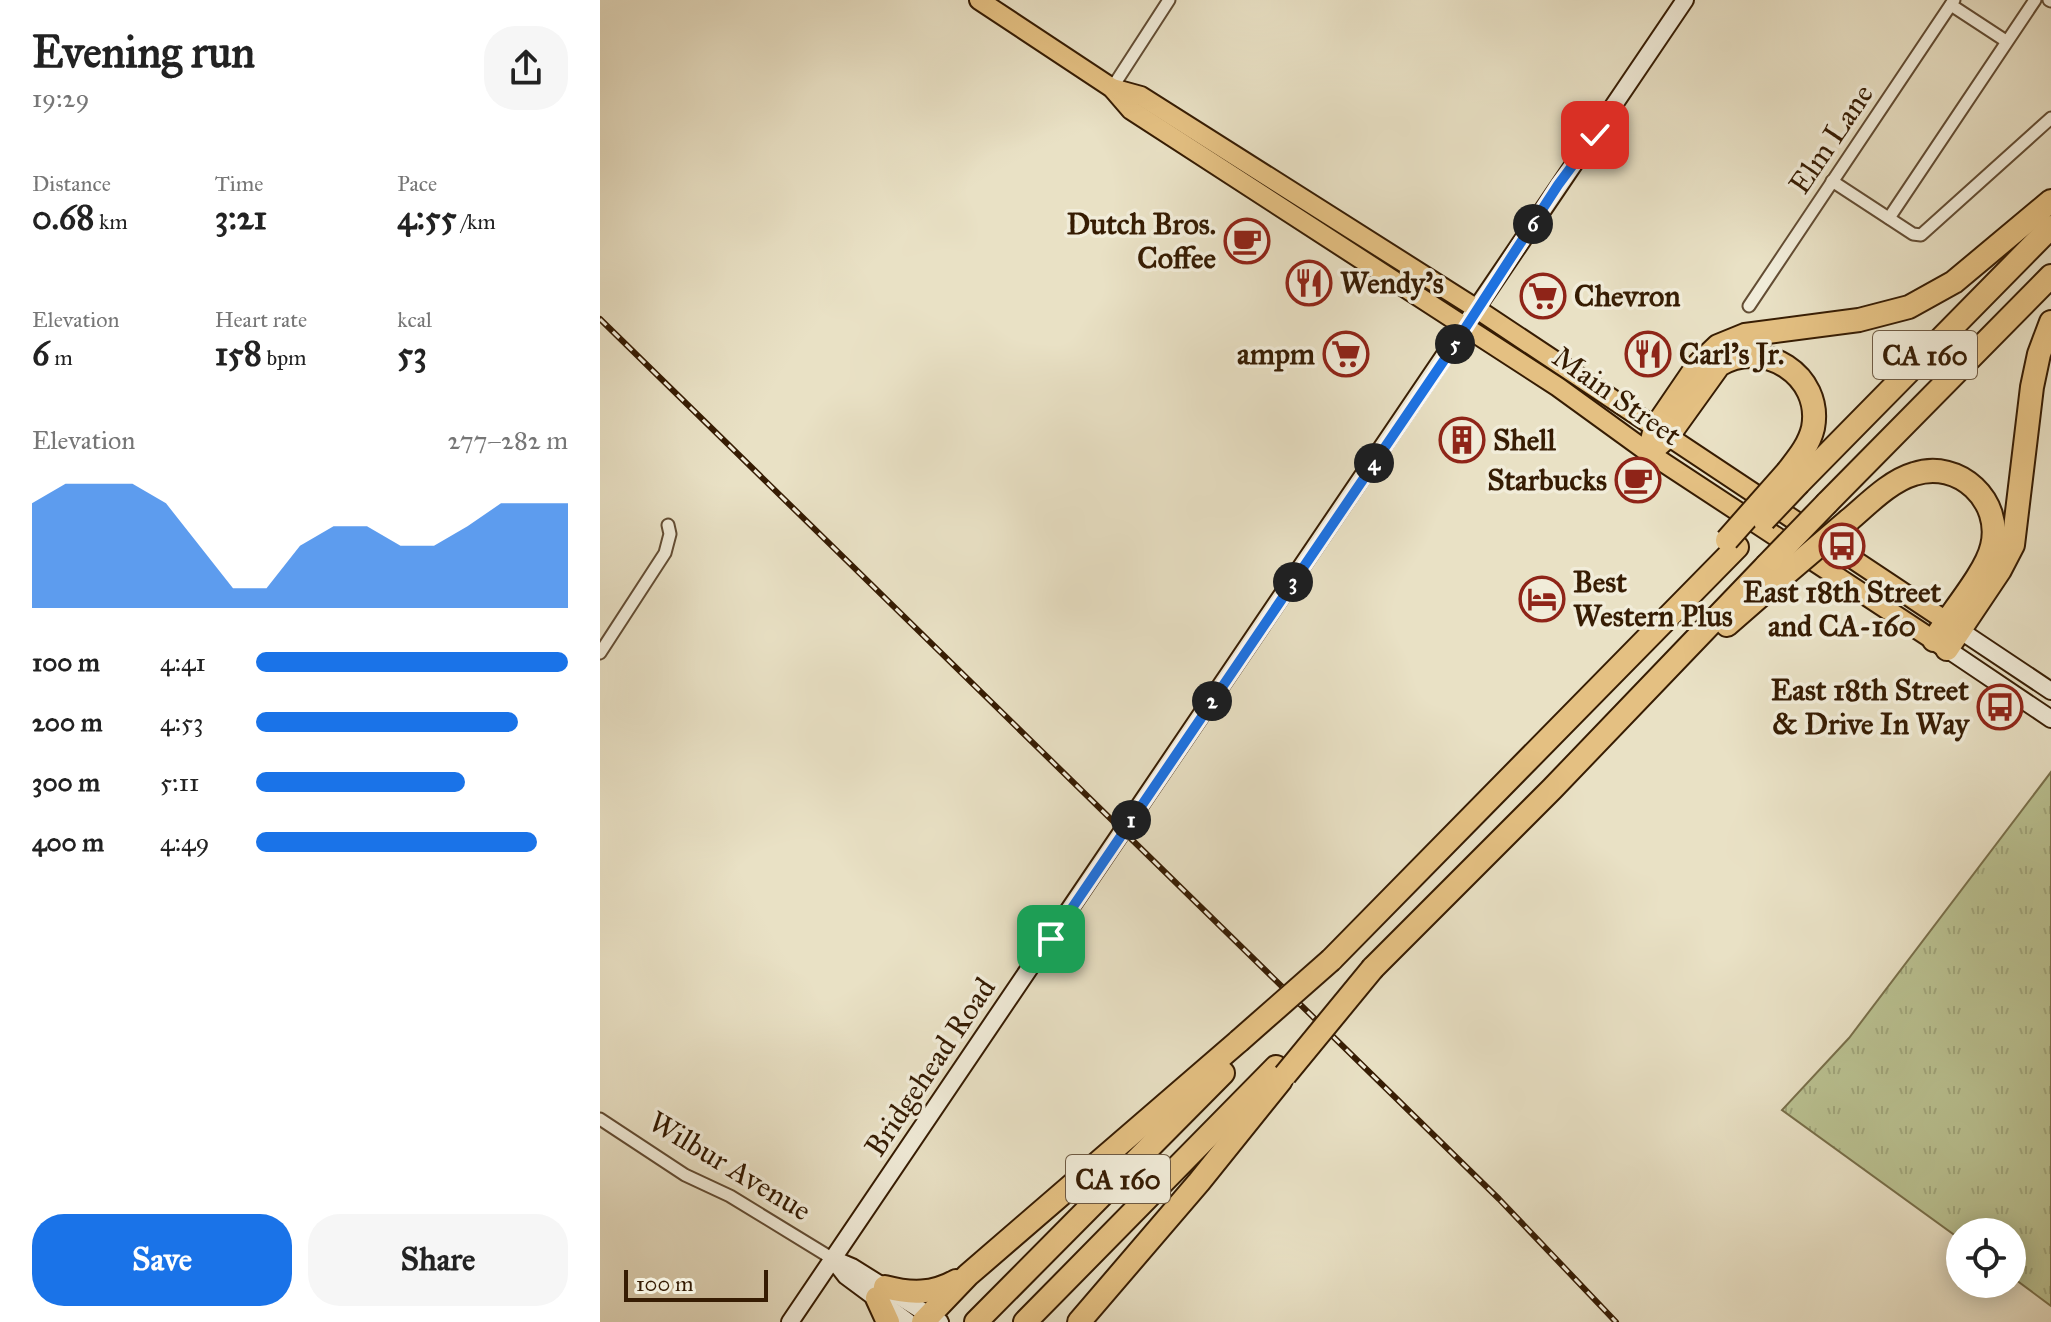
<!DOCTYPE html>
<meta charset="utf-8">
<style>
:root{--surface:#fff;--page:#f6f6f6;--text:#222;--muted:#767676;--accent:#1a73e8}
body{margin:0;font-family:"IM FELL Great Primer",serif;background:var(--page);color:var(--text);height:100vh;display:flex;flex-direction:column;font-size:30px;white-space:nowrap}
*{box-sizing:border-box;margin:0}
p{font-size:26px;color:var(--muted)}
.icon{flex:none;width:44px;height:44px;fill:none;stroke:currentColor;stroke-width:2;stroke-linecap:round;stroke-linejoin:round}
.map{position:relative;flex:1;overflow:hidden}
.drawer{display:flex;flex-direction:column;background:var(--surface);width:600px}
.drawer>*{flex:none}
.fabs{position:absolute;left:1346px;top:1218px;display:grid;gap:16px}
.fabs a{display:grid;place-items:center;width:80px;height:80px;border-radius:50%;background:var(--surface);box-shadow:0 4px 20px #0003;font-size:40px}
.scale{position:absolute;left:24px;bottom:20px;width:144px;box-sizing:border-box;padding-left:8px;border:4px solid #361c03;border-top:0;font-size:22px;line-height:28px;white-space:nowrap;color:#361c03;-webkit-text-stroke:6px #f1ecd9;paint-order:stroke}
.pin{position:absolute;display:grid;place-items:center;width:68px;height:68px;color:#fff;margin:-34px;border-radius:16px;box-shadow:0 4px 12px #0006}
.km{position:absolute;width:40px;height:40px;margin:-20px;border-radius:50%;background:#222;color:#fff;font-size:22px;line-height:40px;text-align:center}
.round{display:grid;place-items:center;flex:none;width:84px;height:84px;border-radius:32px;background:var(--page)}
.head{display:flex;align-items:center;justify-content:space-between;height:136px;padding:0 32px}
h1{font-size:44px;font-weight:700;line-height:60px}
.metrics{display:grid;grid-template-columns:repeat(3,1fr);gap:12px;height:136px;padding:8px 32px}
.metrics div{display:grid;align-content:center}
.metrics b{font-size:34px;font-weight:700}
.metrics small{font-size:22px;font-weight:400}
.metrics p{font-size:22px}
.chart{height:224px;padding:16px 32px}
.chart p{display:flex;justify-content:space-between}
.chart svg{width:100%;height:144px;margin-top:8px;fill:var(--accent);opacity:.7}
.primary-button{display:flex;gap:16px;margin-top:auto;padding:16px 32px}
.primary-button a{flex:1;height:92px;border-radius:32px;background:var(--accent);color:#fff;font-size:32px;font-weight:700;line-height:92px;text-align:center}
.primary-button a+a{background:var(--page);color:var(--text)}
ul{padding:0 32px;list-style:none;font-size:26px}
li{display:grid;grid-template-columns:128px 96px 1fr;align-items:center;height:60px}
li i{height:20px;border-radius:10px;background:var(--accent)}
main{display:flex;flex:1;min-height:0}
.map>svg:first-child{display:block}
</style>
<main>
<section class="drawer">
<div class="head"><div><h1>Evening run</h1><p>19:29</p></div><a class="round"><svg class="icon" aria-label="share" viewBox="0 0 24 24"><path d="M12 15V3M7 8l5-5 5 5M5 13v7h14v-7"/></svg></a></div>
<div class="metrics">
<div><p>Distance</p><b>0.68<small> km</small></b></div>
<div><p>Time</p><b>3:21</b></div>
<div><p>Pace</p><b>4:55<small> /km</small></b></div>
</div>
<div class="metrics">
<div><p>Elevation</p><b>6<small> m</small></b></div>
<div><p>Heart rate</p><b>158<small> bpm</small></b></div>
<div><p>kcal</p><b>53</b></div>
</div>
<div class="chart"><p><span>Elevation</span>277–282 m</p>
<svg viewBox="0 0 160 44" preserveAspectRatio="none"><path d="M0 44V12L10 6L20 6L30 6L40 12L50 25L60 38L70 38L80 25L90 19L100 19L110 25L120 25L130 19L140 12L150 12L160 12V44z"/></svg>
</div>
<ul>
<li><b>100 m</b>4:41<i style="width:100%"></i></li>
<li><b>200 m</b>4:53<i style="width:84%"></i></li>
<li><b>300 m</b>5:11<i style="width:67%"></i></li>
<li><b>400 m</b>4:49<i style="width:90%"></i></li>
</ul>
<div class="primary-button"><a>Save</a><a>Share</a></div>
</section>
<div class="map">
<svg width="1451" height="1322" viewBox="0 0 1451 1322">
<defs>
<pattern id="grass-tufts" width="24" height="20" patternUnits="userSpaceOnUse" patternTransform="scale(2)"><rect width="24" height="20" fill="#bac292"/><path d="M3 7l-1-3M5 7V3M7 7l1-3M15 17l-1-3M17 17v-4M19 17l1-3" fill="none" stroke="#a0a67c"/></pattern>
</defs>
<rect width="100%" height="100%" fill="#e9e1c5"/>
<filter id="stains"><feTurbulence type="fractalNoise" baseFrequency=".0025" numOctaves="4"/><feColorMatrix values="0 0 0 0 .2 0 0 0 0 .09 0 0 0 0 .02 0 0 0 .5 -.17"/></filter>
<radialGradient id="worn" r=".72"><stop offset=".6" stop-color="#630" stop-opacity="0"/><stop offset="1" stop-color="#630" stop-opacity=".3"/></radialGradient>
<!-- grass -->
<polygon fill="url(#grass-tufts)" stroke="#786f4a" stroke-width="2" points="1451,772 1451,1306 1412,1277 1412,1232 1360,1232 1360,1239 1182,1110 1249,1038"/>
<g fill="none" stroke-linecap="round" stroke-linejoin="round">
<!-- street casing -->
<g stroke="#634d34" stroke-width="15">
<g id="street">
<polyline points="1449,0 1451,1"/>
<polyline points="1351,5 1406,41"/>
<polyline points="512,88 569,0"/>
<polyline points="1232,181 1313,234 1321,235 1451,118"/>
<polyline points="1289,218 1435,0"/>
<polyline points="1149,306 1354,0"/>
<polyline points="0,653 65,553 70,534 68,525"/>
<polyline points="0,1119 85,1175 130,1196 233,1259"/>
</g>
</g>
<!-- secondary casing -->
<g stroke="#361c03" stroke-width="20">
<g id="secondary">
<polyline points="1352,625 1451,691"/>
<polyline points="1347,649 1451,719"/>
<polyline points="233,1259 252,1267 340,1322"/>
<polyline points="239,1267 246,1276 308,1322"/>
<polyline points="190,1322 1085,0"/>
</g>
</g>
<!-- primary casing -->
<g stroke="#361c03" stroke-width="22">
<g id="primary">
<polyline points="379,0 512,88 531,110 958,387 1049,453 1344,647"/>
<polyline points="512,88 541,96 877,309 1346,621"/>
</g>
</g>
<!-- highway casing -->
<g stroke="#361c03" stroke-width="26">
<g id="highway">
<path d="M1050 452 1068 436 1119 365C1163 338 1223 375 1213 428 1209 445 1198 458 1188 471"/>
<polyline points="1049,453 1055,428 1098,365 1118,346 1145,335 1259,320 1309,307 1354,282 1451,201"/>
<polyline points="1199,483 1451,227"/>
<polyline points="1227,503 1451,276"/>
<path d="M1249 520C1268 504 1290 481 1314 474 1359 459 1403 501 1392 546 1386 573 1349 615 1334 640"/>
<polyline points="1127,625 1182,577"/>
<polyline points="1347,649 1400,570 1413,545 1432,387 1439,354 1451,322"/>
<polyline points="731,960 1137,547"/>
<polyline points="773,968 952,789 1166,566"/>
<path d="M285 1287C311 1294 333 1294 356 1281"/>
<polyline points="277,1298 288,1322"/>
<polyline points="323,1322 368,1275 639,1041"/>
<polyline points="376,1322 623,1073"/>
<polyline points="425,1322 676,1067"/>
<polyline points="479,1322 599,1182 681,1080"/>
</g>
</g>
<!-- street -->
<use href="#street" stroke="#f1ecd9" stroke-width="11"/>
<!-- secondary -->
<use href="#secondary" stroke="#f1ecd9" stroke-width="16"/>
<!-- primary -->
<use href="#primary" stroke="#e4c082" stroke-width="18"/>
<!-- highway -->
<use href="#highway" stroke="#e4c082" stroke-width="22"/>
<!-- rail casing -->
<g stroke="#361c03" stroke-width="6">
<polyline id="rail" points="0,319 899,1199 1016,1322"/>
</g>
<!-- rail -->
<use href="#rail" stroke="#f1ecd9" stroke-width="3" stroke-dasharray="9" stroke-linecap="butt"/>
<!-- highway-bridge casing -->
<g stroke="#361c03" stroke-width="26" stroke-linecap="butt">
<g id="highway-bridge">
<polyline points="1164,520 1199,483"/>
<polyline points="1127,540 1188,471"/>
<polyline points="1166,566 1227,503"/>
<polyline points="1182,577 1249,520"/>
<polyline points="639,1041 731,960"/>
<polyline points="685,1075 773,968"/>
</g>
</g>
<!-- highway-bridge -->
<use href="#highway-bridge" stroke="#e4c082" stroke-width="22"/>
</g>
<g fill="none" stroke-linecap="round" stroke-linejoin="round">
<!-- route casing -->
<g stroke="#fff" stroke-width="16">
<polyline id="route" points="451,939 853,347 958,185 995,135"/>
</g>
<!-- route -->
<use href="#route" stroke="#1a73e8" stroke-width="10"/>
</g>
<!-- icons -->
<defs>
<g id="cafe-ring" transform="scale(2.3)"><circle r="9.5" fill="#f1ecd9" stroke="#8f2418" stroke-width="1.5"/><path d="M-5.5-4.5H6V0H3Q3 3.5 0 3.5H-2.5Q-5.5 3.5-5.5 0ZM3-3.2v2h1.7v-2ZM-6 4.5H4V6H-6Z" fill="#8f2418"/></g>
<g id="restaurant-ring" transform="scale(2.3)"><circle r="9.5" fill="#f1ecd9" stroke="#8f2418" stroke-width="1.5"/><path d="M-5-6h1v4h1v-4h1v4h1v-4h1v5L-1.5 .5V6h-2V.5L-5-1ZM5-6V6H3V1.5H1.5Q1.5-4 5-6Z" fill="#8f2418"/></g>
<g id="supermarket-ring" transform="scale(2.3)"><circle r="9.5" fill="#f1ecd9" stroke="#8f2418" stroke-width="1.5"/><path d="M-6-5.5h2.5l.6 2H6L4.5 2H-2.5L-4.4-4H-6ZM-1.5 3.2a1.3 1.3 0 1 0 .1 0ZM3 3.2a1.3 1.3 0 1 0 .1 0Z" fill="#8f2418"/></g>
<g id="building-ring" transform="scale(2.3)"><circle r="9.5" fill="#f1ecd9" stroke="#8f2418" stroke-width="1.5"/><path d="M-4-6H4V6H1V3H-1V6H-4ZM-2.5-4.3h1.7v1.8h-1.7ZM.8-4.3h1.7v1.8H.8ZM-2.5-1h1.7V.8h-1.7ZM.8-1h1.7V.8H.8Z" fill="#8f2418"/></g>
<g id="bus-ring" transform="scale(2.3)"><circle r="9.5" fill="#f1ecd9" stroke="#8f2418" stroke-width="1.5"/><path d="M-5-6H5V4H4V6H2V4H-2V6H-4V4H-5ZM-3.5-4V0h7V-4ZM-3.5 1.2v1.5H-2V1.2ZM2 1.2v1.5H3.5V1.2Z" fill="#8f2418"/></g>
<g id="hotel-ring" transform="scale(2.3)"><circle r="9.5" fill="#f1ecd9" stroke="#8f2418" stroke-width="1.5"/><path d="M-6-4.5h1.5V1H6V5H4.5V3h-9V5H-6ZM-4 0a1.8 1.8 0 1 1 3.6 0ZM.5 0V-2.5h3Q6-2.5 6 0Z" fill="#8f2418"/></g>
</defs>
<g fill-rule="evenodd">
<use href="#cafe-ring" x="647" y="241"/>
<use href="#restaurant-ring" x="709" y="283"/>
<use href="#supermarket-ring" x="943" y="296"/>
<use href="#supermarket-ring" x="746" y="354"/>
<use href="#restaurant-ring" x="1048" y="354"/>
<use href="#building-ring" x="862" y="440"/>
<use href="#cafe-ring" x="1038" y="480"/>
<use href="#bus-ring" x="1242" y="546"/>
<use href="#hotel-ring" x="942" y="599"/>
<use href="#bus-ring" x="1400" y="707"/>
</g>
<g text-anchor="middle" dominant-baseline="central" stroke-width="7" stroke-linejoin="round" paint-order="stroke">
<!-- shield labels -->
<g fill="#f1ecd9" stroke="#6e5a43" stroke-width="2">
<rect x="1273" y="331" width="104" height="48" rx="6"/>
<rect x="466" y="1155" width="104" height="48" rx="6"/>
</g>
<g font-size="28" font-weight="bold" fill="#361c03">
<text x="1325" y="355">CA 160</text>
<text x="518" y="1179">CA 160</text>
</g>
<!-- street labels -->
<g font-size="30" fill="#361c03" stroke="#f1ecd9">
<text transform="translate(1231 139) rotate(-56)">Elm Lane</text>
<text transform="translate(1017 396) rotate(35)">Main Street</text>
<text transform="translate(330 1067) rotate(-56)">Bridgehead Road</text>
<text transform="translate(130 1166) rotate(31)">Wilbur Avenue</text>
</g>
<!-- poi labels -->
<g font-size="30" font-weight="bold" fill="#361c03" stroke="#f1ecd9" text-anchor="start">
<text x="616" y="224" text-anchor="end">Dutch Bros.<tspan x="616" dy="34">Coffee</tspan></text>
<text x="740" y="283">Wendy's</text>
<text x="974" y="296">Chevron</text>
<text x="715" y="354" text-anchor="end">ampm</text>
<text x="1079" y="354">Carl's Jr.</text>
<text x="893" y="440">Shell</text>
<text x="1007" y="480" text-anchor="end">Starbucks</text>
<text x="973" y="582">Best<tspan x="973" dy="34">Western Plus</tspan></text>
<text x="1242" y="592" text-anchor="middle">East 18th Street<tspan x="1242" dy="34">and CA-160</tspan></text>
<text x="1369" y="690" text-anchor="end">East 18th Street<tspan x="1369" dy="34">&amp; Drive In Way</tspan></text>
</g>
</g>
<rect width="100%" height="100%" filter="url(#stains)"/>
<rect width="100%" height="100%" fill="url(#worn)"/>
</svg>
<div class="fabs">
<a><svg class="icon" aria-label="locate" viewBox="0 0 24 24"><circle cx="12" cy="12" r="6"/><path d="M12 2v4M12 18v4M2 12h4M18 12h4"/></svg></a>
</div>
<div class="scale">100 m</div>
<div class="pin" style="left:451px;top:939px;background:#1e9e55"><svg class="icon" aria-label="arrive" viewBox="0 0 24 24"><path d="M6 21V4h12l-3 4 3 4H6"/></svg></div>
<div class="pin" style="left:995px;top:135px;background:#d93025"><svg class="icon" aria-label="check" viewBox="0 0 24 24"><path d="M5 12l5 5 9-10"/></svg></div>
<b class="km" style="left:531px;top:820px">1</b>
<b class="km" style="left:612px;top:701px">2</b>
<b class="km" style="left:693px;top:582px">3</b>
<b class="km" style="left:774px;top:463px">4</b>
<b class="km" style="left:855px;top:344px">5</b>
<b class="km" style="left:933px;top:224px">6</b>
</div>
</main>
